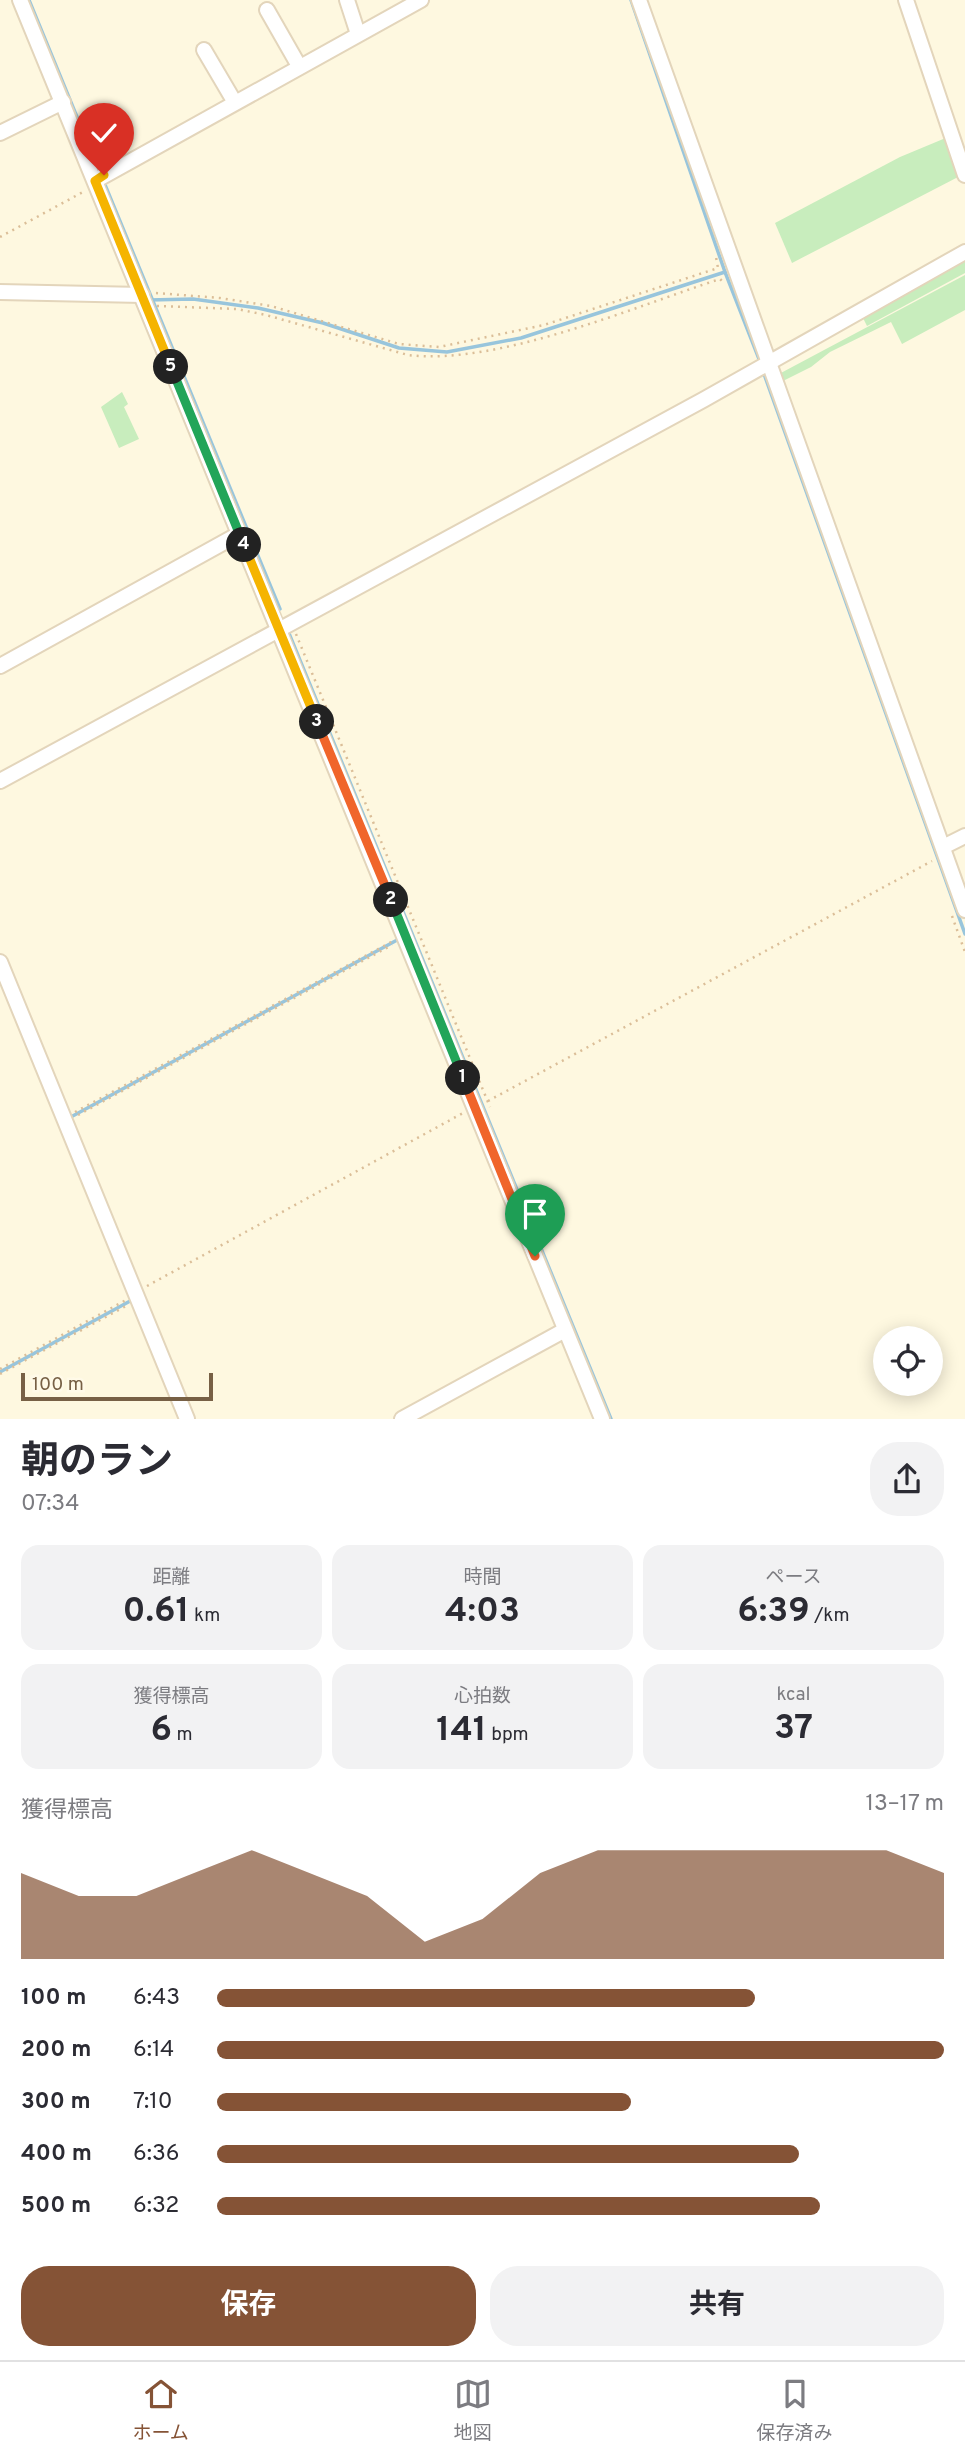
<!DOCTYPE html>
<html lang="ja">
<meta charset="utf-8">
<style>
:root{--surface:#fff;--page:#f2f2f3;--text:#2b2b33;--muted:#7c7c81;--line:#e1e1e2;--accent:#855336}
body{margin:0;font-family:Overpass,"Noto Sans JP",sans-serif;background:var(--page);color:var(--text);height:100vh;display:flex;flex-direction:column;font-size:26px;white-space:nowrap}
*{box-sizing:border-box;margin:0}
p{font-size:23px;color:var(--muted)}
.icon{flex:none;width:38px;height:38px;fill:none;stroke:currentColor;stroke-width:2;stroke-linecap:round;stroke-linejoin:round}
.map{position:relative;height:1419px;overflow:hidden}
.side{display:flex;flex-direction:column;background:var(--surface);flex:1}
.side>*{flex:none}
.fabs{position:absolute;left:873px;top:1326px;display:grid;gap:14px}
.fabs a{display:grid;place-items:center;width:70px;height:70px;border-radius:50%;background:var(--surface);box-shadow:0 4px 18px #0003;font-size:35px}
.scale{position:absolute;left:21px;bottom:18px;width:192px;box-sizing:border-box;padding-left:7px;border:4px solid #776045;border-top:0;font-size:19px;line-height:24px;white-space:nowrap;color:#776045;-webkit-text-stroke:5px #fffae8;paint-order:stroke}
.pin{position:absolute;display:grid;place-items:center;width:60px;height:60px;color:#fff;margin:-72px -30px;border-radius:50% 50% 50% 0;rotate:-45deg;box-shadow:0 0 7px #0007}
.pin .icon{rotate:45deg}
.km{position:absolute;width:35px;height:35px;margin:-18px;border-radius:50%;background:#222;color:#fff;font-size:19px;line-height:35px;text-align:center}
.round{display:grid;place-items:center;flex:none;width:74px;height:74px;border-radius:28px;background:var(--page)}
.head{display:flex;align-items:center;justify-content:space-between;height:119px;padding:0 21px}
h1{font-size:38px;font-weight:700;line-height:52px}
.figures{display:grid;grid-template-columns:repeat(3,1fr);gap:10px;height:119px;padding:7px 21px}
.figures div{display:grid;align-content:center;border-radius:18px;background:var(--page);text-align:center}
.figures b{font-size:35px;font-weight:700}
.figures small{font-size:19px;font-weight:400}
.figures p{font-size:19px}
.chart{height:196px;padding:14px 21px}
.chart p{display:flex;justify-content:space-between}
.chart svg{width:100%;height:126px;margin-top:7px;fill:var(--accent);opacity:.7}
.primary-button{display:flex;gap:14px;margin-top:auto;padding:14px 21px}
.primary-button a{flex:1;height:80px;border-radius:28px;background:var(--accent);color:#fff;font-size:28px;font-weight:700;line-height:80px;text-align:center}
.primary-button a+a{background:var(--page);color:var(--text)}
ul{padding:0 21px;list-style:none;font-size:23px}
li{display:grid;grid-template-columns:112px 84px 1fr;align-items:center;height:52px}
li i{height:18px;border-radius:9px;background:var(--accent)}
.menu{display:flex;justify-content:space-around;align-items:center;height:98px;border-top:2px solid var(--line);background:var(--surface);font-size:19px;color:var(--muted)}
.menu a{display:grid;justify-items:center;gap:4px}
.menu .current{color:var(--accent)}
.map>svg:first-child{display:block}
</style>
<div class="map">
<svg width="965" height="1419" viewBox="0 0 965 1419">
<rect width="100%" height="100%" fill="#fef8e0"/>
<!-- green -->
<g fill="#c8edbd">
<polygon points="948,137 960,176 792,263 775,223 900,157"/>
<polygon points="965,258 965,273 867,326 862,316"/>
<polygon points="965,275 965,310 902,344 891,322 830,352 811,367 783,381 779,374"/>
<polygon points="122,392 128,404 124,407 139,439 119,448 101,407"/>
</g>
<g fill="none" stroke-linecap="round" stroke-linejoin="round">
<!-- stream -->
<g stroke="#98c5dc" stroke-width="3.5">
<polyline points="29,0 100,173"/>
<polyline points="631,0 725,272 761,364"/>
<polyline points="103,180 280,609"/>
<polyline points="149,300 193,299 258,308 323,323 399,348 447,352 521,338 725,272"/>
<polyline points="121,301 138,301"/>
<polyline points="763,371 965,934"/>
<polyline points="288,631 611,1419"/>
<polyline points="69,1118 399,939"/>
<polyline points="0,1372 132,1300"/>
</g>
<!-- street casing -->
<g stroke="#e3d5bb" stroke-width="18">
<g id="street">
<polyline points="20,0 602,1419"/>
<polyline points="347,0 358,34"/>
<polyline points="639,0 965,910"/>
<polyline points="906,0 965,175"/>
<polyline points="267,10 299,66"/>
<polyline points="204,50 234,101"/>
<polyline points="0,133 63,102"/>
<polyline points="95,181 421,0"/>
<polyline points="0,292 142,295"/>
<polyline points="0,666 239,534"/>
<polyline points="0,781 703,400 965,252"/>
<polyline points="943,847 965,836"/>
<polyline points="0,962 187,1419"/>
<polyline points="402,1419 565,1330"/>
</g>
</g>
<!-- path -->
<g stroke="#dbbe98" stroke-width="2.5" stroke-dasharray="2 5" stroke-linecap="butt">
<polyline points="0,237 83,192"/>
<polyline points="156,293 220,298 271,306 399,344 439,347 544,325 718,268 716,257"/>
<path d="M157 306 237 309 266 315 408 355C496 366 634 307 720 279L725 284"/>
<polyline points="296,634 490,1107"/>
<polyline points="952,916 965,952"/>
<polyline points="488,1101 932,861"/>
<polyline points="75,1112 393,941"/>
<polyline points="78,1115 392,945"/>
<polyline points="147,1286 463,1113"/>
<polyline points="0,1369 126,1300"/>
<polyline points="0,1374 126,1306"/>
</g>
<!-- street -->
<use href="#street" stroke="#fff" stroke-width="14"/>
</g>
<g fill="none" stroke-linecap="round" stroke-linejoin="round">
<!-- split-1 casing -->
<g stroke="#fff" stroke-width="14">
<polyline id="split-1" points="463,1078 535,1256"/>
</g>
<!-- split-2 casing -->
<g stroke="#fff" stroke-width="14">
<polyline id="split-2" points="391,900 463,1078"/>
</g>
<!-- split-3 casing -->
<g stroke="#fff" stroke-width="14">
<polyline id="split-3" points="317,722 391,900"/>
</g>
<!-- split-4 casing -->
<g stroke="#fff" stroke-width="14">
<polyline id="split-4" points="244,545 317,722"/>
</g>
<!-- split-5 casing -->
<g stroke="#fff" stroke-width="14">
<polyline id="split-5" points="171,367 244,545"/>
</g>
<!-- split-6 casing -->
<g stroke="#fff" stroke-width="14">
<polyline id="split-6" points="104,175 95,181 171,367"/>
</g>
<!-- split-1 -->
<use href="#split-1" stroke="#f0652b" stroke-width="9"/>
<!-- split-2 -->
<use href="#split-2" stroke="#22a559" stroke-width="9"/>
<!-- split-3 -->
<use href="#split-3" stroke="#f0652b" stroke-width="9"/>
<!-- split-4 -->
<use href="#split-4" stroke="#f5b400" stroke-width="9"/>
<!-- split-5 -->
<use href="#split-5" stroke="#22a559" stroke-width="9"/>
<!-- split-6 -->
<use href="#split-6" stroke="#f5b400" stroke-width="9"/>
</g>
</svg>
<div class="fabs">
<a><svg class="icon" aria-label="locate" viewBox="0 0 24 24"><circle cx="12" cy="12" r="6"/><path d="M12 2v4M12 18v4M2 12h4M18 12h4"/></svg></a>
</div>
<div class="scale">100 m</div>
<div class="pin" style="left:535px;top:1256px;background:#1e9e55"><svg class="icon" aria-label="arrive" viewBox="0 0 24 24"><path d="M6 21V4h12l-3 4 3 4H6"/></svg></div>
<div class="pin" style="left:104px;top:175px;background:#d93025"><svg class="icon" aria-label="check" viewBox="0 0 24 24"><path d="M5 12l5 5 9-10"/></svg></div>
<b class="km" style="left:463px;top:1078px">1</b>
<b class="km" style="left:391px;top:900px">2</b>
<b class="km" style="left:317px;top:722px">3</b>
<b class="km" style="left:244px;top:545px">4</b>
<b class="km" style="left:171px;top:367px">5</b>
</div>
<section class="side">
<div class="head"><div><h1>朝のラン</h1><p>07:34</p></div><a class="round"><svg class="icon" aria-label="share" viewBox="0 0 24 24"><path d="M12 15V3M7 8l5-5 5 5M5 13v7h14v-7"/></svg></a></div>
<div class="figures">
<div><p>距離</p><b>0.61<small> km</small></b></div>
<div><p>時間</p><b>4:03</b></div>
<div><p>ペース</p><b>6:39<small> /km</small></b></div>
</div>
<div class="figures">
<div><p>獲得標高</p><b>6<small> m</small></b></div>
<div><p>心拍数</p><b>141<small> bpm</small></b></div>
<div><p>kcal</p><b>37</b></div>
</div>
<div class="chart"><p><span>獲得標高</span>13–17 m</p>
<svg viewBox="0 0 160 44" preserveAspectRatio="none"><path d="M0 44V14L10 22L20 22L30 14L40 6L50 14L60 22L70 38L80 30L90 14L100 6L110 6L120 6L130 6L140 6L150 6L160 14V44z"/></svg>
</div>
<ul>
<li><b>100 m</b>6:43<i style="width:74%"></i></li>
<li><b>200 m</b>6:14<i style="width:100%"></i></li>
<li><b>300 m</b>7:10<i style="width:57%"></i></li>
<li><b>400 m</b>6:36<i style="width:80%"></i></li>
<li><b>500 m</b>6:32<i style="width:83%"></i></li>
</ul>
<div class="primary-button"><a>保存</a><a>共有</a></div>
</section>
<nav class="menu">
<a class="current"><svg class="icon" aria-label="home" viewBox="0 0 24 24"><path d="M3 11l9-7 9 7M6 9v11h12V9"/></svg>ホーム</a>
<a><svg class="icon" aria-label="map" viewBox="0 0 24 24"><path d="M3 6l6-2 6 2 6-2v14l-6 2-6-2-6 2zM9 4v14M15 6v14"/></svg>地図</a>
<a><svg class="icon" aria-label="saved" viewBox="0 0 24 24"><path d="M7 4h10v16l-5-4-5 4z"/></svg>保存済み</a>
</nav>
